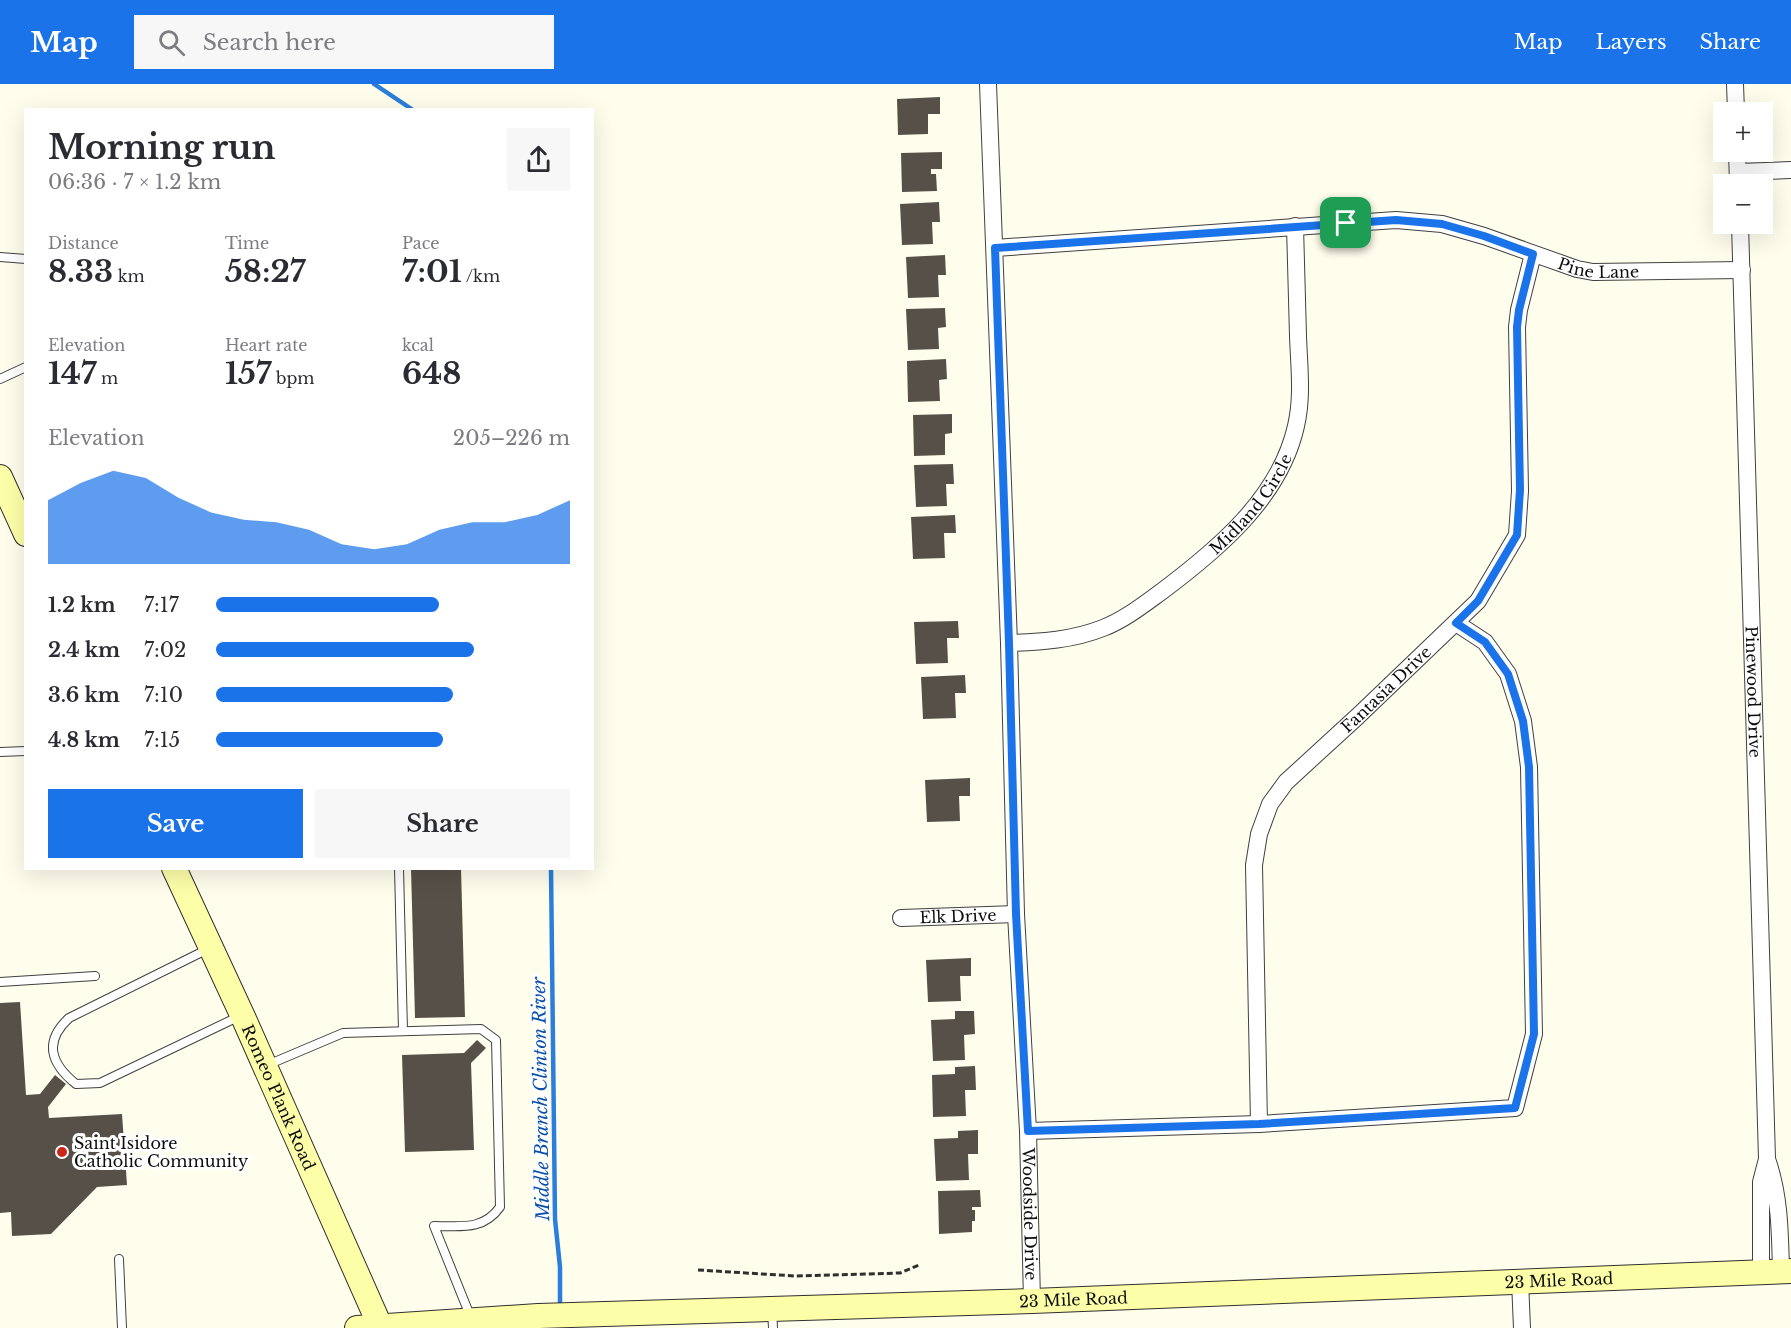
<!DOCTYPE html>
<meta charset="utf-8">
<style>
:root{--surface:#fff;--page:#f7f7f7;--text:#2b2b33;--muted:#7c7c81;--accent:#1a73e8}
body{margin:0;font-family:"Libre Baskerville",serif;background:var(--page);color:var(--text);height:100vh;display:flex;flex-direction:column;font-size:22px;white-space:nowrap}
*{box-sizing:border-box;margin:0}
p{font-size:20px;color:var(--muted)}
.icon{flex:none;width:33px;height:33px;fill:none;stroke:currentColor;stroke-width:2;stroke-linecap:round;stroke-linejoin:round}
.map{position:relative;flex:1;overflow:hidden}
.side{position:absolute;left:24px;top:24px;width:570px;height:762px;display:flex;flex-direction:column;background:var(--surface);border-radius:0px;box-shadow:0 6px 24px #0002}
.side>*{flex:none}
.buttons{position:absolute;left:1713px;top:18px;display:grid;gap:12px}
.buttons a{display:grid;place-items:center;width:60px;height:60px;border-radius:0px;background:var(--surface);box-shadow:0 6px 24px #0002;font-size:30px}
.pin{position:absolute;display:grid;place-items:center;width:51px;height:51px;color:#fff;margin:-26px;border-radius:12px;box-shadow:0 3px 9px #0006}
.round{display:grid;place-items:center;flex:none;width:63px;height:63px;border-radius:0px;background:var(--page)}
.summary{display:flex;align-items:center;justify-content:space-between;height:102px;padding:0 24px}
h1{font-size:33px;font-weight:700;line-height:45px}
.stats{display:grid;grid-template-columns:repeat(3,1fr);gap:9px;height:102px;padding:6px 24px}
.stats div{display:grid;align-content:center}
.stats b{font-size:30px;font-weight:700}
.stats small{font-size:16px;font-weight:400}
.stats p{font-size:16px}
.chart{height:168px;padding:12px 24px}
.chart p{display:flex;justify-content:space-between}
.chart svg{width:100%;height:108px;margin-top:6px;fill:var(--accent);opacity:.7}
.action{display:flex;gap:12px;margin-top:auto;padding:12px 24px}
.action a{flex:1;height:69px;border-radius:0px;background:var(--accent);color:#fff;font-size:24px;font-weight:700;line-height:69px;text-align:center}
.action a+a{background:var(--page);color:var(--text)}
ul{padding:0 24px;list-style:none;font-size:20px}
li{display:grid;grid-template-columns:96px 72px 1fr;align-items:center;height:45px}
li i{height:15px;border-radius:8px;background:var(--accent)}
header{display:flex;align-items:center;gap:36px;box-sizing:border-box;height:84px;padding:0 30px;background:var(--accent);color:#fff}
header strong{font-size:28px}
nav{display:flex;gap:33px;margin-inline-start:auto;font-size:21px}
.search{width:420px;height:54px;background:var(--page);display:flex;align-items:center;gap:15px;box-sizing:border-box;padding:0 21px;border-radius:0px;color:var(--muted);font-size:22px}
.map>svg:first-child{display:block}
</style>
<header>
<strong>Map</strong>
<div class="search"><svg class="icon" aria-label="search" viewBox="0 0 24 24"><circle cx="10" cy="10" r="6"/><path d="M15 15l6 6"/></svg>Search here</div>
<nav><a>Map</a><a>Layers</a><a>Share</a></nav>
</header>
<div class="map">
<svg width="1791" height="1244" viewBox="0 0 1791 1244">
<rect width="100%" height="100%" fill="#fffeed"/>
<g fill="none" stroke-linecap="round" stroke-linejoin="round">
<!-- stream -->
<g stroke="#2b7edb" stroke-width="4.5">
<polyline points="374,0 413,26"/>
<polyline points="551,784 555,1135 560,1183 560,1226"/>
</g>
</g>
<!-- building -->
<g fill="#575048">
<polygon points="940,13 940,30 928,30 928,50 898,51 897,15"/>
<polygon points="942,68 942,85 931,85 931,90 936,90 937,107 902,108 901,69"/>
<polygon points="939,118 940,138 932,138 933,160 902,161 900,120"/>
<polygon points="945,171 946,191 938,191 939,213 908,214 906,173"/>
<polygon points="945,224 946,243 938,244 939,265 908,266 906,225"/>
<polygon points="946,275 947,295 939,296 940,317 908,318 907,277"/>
<polygon points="952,330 952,349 945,350 945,371 914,372 913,331"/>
<polygon points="953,380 954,400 946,400 947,422 916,423 914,381"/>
<polygon points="955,431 956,449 944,449 945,474 913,475 911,433"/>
<polygon points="958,537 959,554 947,554 948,579 916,580 914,538"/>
<polygon points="965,591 966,609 955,609 956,634 923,635 921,593"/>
<polygon points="970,694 970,712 959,712 960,737 927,738 925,696"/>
<polygon points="411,784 461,784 465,933 415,934"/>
<polygon points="971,874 971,892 960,892 961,917 928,918 926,876"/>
<polygon points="20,918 26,1011 40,1010 55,991 66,1000 48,1023 49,1034 122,1030 127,1101 97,1103 51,1150 12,1152 11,1128 0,1129 0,919"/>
<polygon points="955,927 974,927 975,950 964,951 965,976 933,977 931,936 955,935"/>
<polygon points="477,956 486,964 471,979 474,1066 405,1068 402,971 464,969"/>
<polygon points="975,982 976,1006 965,1006 966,1032 933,1033 932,991 955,990 955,983"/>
<polygon points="978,1046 978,1070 968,1070 969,1096 936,1097 934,1055 958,1054 958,1047"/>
<polygon points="980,1106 981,1123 972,1123 972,1126 975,1126 975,1137 972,1137 972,1148 939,1150 938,1107"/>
</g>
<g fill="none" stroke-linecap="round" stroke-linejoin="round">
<!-- lane casing -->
<g stroke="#404040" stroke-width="10">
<g id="lane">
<polyline points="0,173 26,175"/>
<polyline points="0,295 26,283"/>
<polyline points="0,668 26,667"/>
<polyline points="399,784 403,947"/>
<path d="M210 864 69 934C43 958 51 980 76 1000L100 999 240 932"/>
<polyline points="0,898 95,892"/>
<path d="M265 982 343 949 481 945 496 956 500 1123C483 1147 460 1142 434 1142L471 1234"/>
<polyline points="119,1175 122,1244"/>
<polyline points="772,1226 773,1244"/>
</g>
</g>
<!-- street casing -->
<g stroke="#404040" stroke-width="18">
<g id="street">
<path id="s1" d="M988 0 1009 559 1016 830 1028 1047 1032 1217"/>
<polyline points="1735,0 1736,28"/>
<polyline points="1737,68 1738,100"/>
<polyline points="1738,88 1791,86"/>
<path id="s2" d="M1740 140 1767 1075C1780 1112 1780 1149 1781 1187"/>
<path id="s3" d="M995 164 1396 136 1442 140 1484 152 1577 185 1593 188 1742 186"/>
<path id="s4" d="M1009 559C1041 558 1073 556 1103 544 1124 536 1143 521 1161 508 1217 466 1280 414 1296 342 1303 312 1299 282 1298 252 1297 215 1296 179 1295 142"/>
<path id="s5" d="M901 834 1016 830"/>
<path id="s6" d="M1259 1040 1254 781 1259 750 1270 720 1286 698 1358 632 1478 517 1517 451 1520 407 1517 243 1519 226 1533 170"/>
<polyline points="1028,1047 1259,1040 1515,1024 1534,950 1529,683 1523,637 1508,590 1485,558 1456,539"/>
<polyline points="1761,1188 1761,1098 1767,1075"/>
<polyline points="1520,1197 1522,1244"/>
</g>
</g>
<!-- secondary casing -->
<g stroke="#2f2f2f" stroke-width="26">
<g id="secondary">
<polyline points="0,393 26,450"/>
<path id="s7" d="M174 784 244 935 381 1244"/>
<path id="s8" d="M357 1244 538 1232 1032 1217 1791 1187"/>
</g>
</g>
<!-- path -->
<polyline stroke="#2f2f2f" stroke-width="3" stroke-dasharray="6 3" stroke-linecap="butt" points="698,1186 795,1192 900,1189 919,1181"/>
<!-- lane -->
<use href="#lane" stroke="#fff" stroke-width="8"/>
<!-- street -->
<use href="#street" stroke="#fff" stroke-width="16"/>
<!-- secondary -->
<use href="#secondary" stroke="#fdffa8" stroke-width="24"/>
</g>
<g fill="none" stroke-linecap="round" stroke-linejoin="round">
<!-- route casing -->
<g stroke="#fff" stroke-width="12">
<polygon id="route" points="1396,136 1442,140 1484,152 1533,170 1519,226 1517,243 1520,406 1517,451 1478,517 1456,539 1485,558 1508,590 1523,637 1529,683 1534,950 1515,1024 1259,1040 1028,1047 1016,830 1009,559 995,164"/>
</g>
<!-- route -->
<use href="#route" stroke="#1a73e8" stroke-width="8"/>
</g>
<!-- markers -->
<circle fill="#cb2617" stroke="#fff" stroke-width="2" cx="62" cy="1068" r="6"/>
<g text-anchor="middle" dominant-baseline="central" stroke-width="6" stroke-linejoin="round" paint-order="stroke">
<!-- street labels -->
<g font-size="16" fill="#0d0d0d" stroke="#fff">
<text stroke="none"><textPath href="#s3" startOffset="612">Pine Lane</textPath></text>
<text stroke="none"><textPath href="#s4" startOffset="291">Midland Circle</textPath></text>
<text stroke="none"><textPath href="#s6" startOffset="486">Fantasia Drive</textPath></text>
<text stroke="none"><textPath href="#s2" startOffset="468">Pinewood Drive</textPath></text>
<text stroke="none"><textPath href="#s5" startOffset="57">Elk Drive</textPath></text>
<text stroke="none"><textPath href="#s7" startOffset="252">Romeo Plank Road</textPath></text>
<text stroke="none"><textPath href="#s1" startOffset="1131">Woodside Drive</textPath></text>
<text stroke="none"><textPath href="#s8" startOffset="1203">23 Mile Road</textPath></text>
<text stroke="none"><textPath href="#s8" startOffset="717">23 Mile Road</textPath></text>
</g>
<!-- poi labels -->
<g font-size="16" fill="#0d0d0d" stroke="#fff" text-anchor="start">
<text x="74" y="1059">Saint Isidore<tspan x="74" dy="18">Catholic Community</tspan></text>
</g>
<!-- water labels -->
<g font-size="18" font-style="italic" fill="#0a50ab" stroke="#fff">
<text transform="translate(541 1015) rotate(-91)">Middle Branch Clinton River</text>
</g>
</g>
</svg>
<div class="buttons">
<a>+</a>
<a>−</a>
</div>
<div class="pin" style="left:1346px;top:139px;background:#1e9e55"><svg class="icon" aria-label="arrive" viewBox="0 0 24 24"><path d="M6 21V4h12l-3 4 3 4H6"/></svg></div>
<section class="side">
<div class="summary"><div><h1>Morning run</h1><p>06:36 · 7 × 1.2 km</p></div><a class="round"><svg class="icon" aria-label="share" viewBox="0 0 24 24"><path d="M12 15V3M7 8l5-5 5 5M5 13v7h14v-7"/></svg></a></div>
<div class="stats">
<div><p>Distance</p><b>8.33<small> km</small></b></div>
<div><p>Time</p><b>58:27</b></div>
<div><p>Pace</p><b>7:01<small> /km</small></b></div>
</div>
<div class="stats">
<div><p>Elevation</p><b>147<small> m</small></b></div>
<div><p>Heart rate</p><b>157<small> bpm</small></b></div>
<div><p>kcal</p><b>648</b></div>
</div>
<div class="chart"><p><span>Elevation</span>205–226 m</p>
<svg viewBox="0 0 160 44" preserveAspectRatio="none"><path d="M0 44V18L10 11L20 6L30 9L40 17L50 23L60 26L70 27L80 30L90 36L100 38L110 36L120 30L130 27L140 27L150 24L160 18V44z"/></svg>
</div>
<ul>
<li><b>1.2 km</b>7:17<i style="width:63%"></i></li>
<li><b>2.4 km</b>7:02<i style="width:73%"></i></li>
<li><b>3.6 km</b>7:10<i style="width:67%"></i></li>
<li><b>4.8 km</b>7:15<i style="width:64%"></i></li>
</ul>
<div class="action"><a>Save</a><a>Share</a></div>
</section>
</div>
